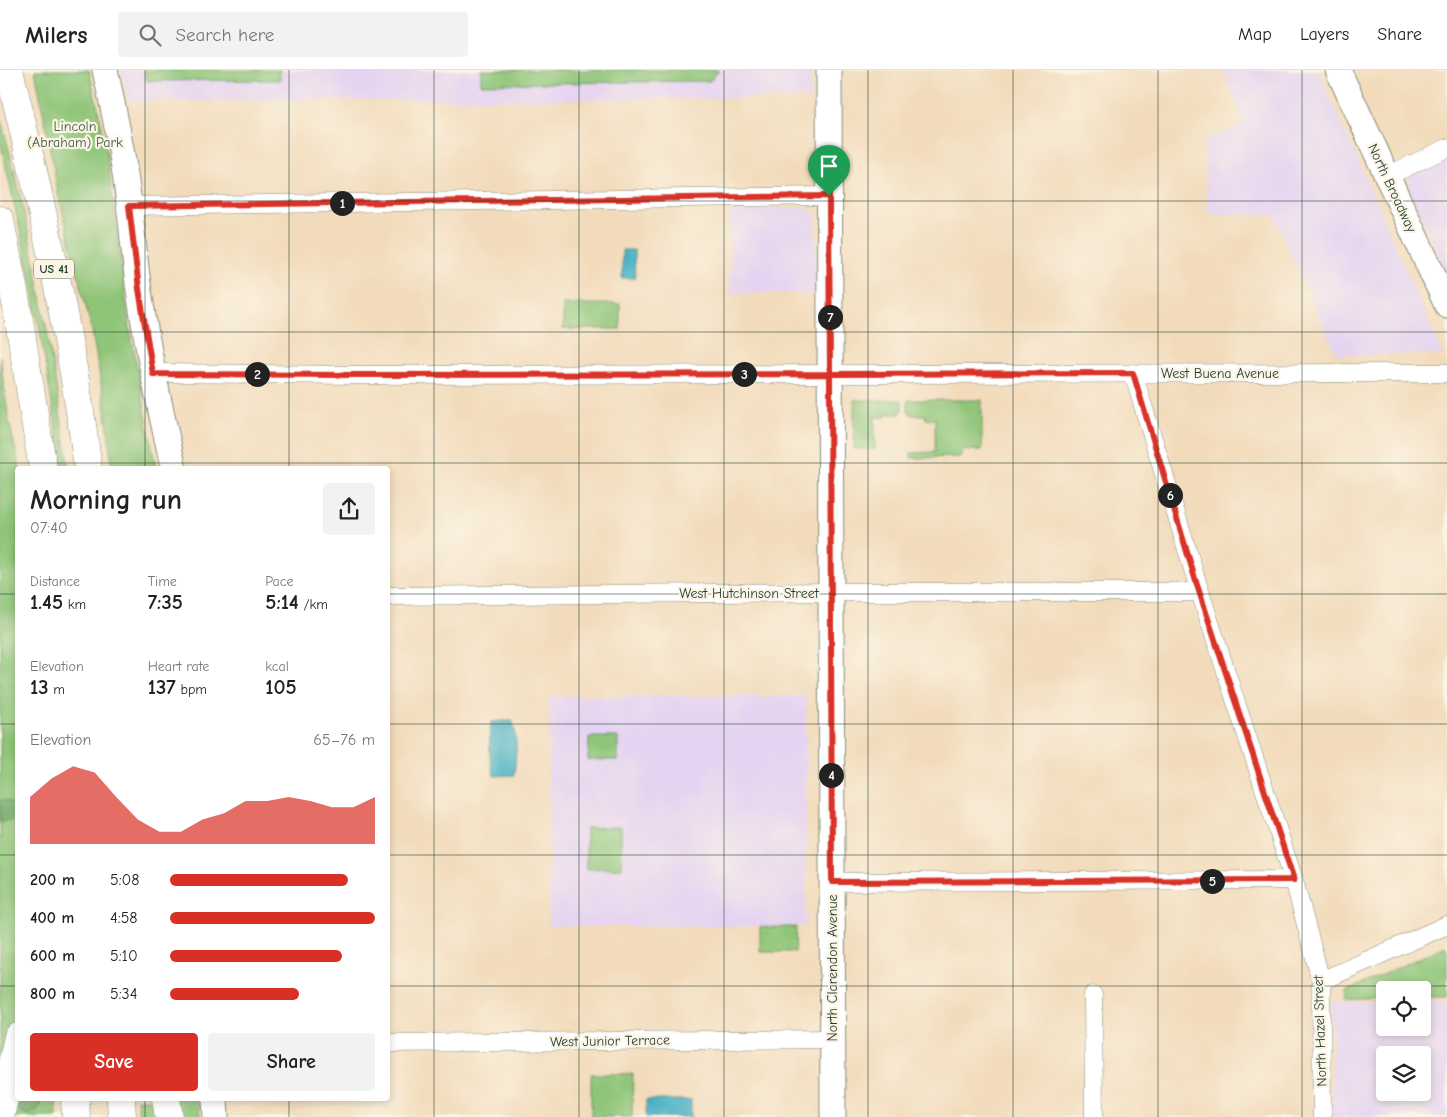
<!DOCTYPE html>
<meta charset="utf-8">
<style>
:root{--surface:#fff;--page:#f2f2f2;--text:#222;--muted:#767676;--line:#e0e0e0;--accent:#d93025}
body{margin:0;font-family:"Comic Neue",sans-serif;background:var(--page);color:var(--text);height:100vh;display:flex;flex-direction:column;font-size:19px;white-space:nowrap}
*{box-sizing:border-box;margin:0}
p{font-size:16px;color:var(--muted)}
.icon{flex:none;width:28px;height:28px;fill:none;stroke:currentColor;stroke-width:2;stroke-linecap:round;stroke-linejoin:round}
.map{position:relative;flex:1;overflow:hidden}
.details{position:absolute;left:15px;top:396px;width:375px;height:635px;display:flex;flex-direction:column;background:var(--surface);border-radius:5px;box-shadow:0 2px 8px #0003}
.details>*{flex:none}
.controls{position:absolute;left:1376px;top:911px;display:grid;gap:10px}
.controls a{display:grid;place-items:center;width:55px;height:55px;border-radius:5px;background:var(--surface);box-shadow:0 2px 8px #0003;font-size:25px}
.pin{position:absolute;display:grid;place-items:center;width:42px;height:42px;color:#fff;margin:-51px -21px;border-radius:50% 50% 50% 0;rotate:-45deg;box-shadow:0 0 5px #0007}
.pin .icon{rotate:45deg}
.km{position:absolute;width:25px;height:25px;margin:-12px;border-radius:50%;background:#222;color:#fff;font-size:14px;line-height:25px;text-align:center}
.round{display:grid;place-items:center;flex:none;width:52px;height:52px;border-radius:5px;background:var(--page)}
.headline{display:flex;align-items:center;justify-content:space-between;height:85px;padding:0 15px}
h1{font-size:28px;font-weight:700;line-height:38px}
.stats{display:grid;grid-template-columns:repeat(3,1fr);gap:8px;height:85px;padding:5px 15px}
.stats div{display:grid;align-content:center}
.stats b{font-size:21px;font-weight:700}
.stats small{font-size:14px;font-weight:400}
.stats p{font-size:14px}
.chart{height:140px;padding:10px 15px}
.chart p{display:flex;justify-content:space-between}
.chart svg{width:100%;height:90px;margin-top:5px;fill:var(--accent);opacity:.7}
.action{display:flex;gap:10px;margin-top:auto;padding:10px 15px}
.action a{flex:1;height:58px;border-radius:5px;background:var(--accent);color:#fff;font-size:20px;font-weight:700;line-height:58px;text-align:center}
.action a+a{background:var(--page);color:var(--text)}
ul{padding:0 15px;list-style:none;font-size:16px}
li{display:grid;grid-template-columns:80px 60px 1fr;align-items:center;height:38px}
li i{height:12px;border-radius:6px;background:var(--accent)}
header{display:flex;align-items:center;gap:30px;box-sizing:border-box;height:70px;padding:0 25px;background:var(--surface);border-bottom:1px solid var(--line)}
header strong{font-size:24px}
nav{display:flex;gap:28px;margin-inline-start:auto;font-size:18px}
.search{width:350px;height:45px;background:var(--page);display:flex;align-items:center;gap:12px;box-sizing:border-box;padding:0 18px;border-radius:5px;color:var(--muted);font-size:19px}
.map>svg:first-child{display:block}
</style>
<header>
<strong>Milers</strong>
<div class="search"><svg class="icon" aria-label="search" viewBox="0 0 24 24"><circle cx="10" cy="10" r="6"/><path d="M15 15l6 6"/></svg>Search here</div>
<nav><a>Map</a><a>Layers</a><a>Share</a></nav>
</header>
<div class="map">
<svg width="1447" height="1047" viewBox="0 0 1447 1047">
<rect width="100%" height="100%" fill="#fcf5e5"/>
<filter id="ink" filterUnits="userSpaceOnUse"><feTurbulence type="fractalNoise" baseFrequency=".02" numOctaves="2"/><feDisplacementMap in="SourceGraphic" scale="10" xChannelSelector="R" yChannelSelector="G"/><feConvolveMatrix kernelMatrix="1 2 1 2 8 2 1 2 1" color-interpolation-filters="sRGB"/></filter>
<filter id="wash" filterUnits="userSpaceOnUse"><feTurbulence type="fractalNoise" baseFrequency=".0096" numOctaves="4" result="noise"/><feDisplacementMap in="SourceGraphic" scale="20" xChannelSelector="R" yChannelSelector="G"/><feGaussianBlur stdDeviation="1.12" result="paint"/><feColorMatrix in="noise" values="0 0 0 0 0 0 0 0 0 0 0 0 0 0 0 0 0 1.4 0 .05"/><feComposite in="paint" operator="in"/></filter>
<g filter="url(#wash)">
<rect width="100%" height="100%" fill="#f2dbbb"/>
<!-- built -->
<g fill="#e5d3f1" fill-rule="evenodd">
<polygon points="121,0 811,0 811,28 129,31"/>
<polygon points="1224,0 1318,0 1443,284 1337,285 1273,144 1208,144 1204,72 1244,54"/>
<polygon points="1447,89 1447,204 1407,115 1408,111 1411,105"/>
<polygon points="807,138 816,143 816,223 730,223 730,139"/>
<rect x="549" y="626" width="257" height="230"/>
<path d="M1332 932H1385V958H1422L1423 932 1447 933V1047H1332ZM1385 985H1422V1022H1385Z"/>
</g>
<!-- green -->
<g fill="#8ec578" stroke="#568156">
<polygon points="35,0 89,0 101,52 108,93 129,253 156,399 112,399 106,343 92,261 59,127"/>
<polygon points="144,0 280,0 280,10 147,11"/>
<polygon points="481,0 719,0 710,11 481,14"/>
<path d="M0 47C33 162 51 281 69 399H63L31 209 0 71Z"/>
<rect x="563" y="234" width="57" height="25"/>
<polygon points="0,286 9,351 20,399 18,399 18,923 0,1010"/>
<polygon points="854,330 902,330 902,341 900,344 886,344 886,347 875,347 875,379 854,379"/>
<polygon points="908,330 982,330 982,380 962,381 962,387 911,388 911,383 935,382 935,349 926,349 925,345 911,345 911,342 908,342"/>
<polygon points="589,667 618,667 618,690 588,690"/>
<polygon points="621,757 622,798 586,799 586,758"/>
<polygon points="760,857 796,857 795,882 760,882"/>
<polygon points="1445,876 1447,881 1447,927 1423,927 1422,920 1385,920 1385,928 1346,930 1347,921"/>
<polygon points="591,1004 633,1004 632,1047 591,1047"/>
<polygon points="18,1029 56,1029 57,1047 8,1047"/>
<polygon points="137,1029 156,1029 159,1047 139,1047"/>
<polygon points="175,1029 199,1029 200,1047 178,1047"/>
</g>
<!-- forest -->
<g fill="#72aa68" stroke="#48744e">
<path d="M0 730C12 730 19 738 15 750L0 751Z"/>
<path d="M18 1029H40V1037C30 1047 26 1046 15 1037Z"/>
</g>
<!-- water -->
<g fill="#45b0c4" stroke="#32767c">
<polygon points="622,180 634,180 635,208 622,208"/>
<path d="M501 651H513C518 670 516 687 514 705L494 706C488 685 489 674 491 652Z"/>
<rect x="646" y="1030" width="45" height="17"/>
</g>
</g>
<g filter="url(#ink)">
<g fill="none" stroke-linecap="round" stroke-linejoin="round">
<!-- street casing -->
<g stroke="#888c78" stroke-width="19">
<g id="street">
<polyline points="1387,106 1447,78"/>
<polyline points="129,136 829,126"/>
<polyline points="153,303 359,305 1447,303"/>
<polyline points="1133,303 1200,522 1294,810 1321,911 1322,1047"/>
<polyline points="388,526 831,522 1200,522"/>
<polyline points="832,812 1294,810"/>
<polyline points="1321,911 1447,855"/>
<polyline points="1093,925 1094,1047"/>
<polyline points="388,973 832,969"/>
</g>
</g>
<!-- secondary casing -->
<g stroke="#888c78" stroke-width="27">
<g id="secondary">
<path d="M105 0C114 40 122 79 127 119 132 153 134 187 139 221 148 281 160 340 174 399"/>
<polyline points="829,0 833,1047"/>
<polyline points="1338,0 1447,235"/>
<polyline points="215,1029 216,1047"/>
</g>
</g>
<!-- highway casing -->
<g stroke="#888c78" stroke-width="29">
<g id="highway">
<path d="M9 0C41 131 71 264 88 399"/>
<polyline points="0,150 17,238 43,399"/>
<polyline points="75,1029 76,1047"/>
<polyline points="121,1029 122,1047"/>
<polyline points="166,1029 169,1047"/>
<polyline points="0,1047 18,967"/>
</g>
</g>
<!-- street -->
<use href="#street" stroke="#fff" stroke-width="18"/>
<!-- secondary -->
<use href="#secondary" stroke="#fff" stroke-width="25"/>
<!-- highway -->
<use href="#highway" stroke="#fff" stroke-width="28"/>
</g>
</g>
<g fill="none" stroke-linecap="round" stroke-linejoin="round" filter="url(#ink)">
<!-- route casing -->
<g stroke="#fff" stroke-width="10">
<polyline id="route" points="829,126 129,136 139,219 153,304 359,305 830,304 832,812 1294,810 1197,515 1133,303 830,304 829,126"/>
</g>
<!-- route -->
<use href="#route" stroke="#d93025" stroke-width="6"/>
</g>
<!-- grid -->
<path fill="none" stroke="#1f3d34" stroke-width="1" stroke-opacity="0.55" d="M145 0V399M289 0V399M434 0V1047M579 0V1047M724 0V1047M868 0V1047M1013 0V1047M1158 0V1047M1302 0V1047M0 131H1447M0 262H1447M0 393H1447M0 524H18M388 524H1447M0 654H18M388 654H1447M0 785H18M388 785H1447M0 916H18M388 916H1447M145 1029V1047M289 1029V1047"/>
<g text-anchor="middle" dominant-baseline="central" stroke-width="4.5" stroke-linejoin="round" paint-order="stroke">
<!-- shield labels -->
<rect fill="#fcf5e5" stroke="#617469" stroke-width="1" x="34" y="189.5" width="40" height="19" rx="4"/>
<g font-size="12" font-weight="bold" fill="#1f3d34">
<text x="54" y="199">US 41</text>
</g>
<!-- park labels -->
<g font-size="14" fill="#3b5f45" stroke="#fcf5e5">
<text x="75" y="56">Lincoln<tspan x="75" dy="16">(Abraham) Park</tspan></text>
</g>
<!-- street labels -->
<g font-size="14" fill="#1f3d34" stroke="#fcf5e5">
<text transform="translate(1392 118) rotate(65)">North Broadway</text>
<text x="1220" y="303">West Buena Avenue</text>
<text x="749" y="523">West Hutchinson Street</text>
<text transform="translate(832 898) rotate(-90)">North Clarendon Avenue</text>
<text transform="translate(1320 961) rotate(-92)">North Hazel Street</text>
<text transform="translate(610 971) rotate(-1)">West Junior Terrace</text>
</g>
</g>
</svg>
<div class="controls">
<a><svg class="icon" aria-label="locate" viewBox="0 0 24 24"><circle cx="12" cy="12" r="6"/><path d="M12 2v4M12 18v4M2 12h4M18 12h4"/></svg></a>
<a><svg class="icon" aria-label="layers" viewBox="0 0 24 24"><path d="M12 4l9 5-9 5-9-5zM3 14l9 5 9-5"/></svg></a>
</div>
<div class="pin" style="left:829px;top:126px;background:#1e9e55"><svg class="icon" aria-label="arrive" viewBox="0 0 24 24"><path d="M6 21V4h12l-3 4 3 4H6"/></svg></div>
<b class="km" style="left:342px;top:133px">1</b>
<b class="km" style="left:257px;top:304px">2</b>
<b class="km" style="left:744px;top:304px">3</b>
<b class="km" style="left:831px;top:705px">4</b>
<b class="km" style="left:1212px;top:811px">5</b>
<b class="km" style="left:1170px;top:425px">6</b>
<b class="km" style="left:830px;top:247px">7</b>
<section class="details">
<div class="headline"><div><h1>Morning run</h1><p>07:40</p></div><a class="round"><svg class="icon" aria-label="share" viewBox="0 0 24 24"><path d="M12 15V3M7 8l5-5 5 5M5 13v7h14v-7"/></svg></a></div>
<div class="stats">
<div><p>Distance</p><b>1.45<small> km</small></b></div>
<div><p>Time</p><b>7:35</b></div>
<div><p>Pace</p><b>5:14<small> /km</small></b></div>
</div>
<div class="stats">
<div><p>Elevation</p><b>13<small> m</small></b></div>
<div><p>Heart rate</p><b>137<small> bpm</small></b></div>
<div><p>kcal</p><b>105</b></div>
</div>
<div class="chart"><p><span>Elevation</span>65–76 m</p>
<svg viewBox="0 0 160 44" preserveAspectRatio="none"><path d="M0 44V21L10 12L20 6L30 9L40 21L50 32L60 38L70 38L80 32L90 29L100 23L110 23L120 21L130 23L140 26L150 26L160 21V44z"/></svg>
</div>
<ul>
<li><b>200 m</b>5:08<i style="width:87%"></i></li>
<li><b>400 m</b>4:58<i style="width:100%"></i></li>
<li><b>600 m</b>5:10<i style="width:84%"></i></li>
<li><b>800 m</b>5:34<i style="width:63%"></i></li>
</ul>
<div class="action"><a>Save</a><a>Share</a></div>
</section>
</div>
